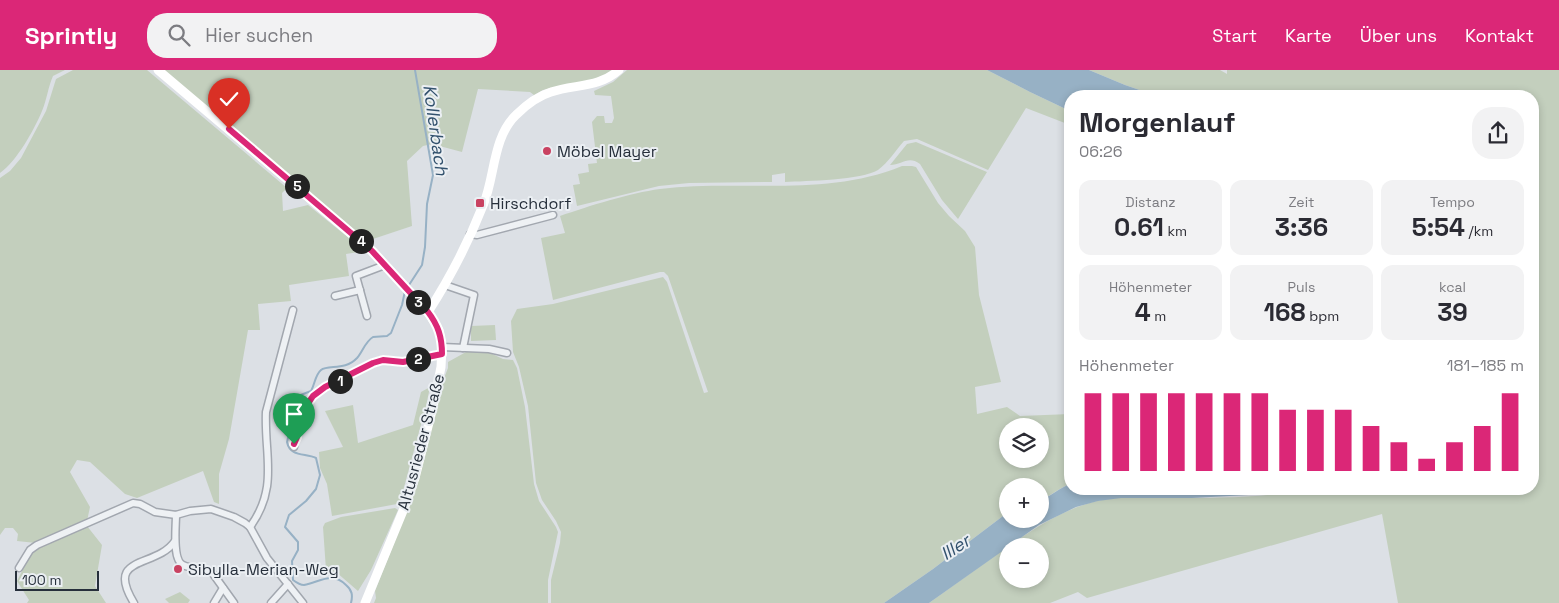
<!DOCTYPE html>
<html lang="de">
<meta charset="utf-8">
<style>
:root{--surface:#fff;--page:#f2f2f3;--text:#2b2b33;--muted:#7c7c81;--accent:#db2777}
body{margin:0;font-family:"Space Grotesk",sans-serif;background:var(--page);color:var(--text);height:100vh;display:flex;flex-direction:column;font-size:19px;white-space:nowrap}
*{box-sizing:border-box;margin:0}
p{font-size:16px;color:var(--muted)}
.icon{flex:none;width:28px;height:28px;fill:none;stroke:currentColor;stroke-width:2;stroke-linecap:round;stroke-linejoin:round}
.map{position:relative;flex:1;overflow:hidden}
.details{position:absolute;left:1064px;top:20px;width:475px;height:405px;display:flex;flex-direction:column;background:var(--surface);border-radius:20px;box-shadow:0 2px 8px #0003}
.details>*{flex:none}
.fabs{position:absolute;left:999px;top:348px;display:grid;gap:10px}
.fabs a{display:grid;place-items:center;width:50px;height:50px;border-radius:50%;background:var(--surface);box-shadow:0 2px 8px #0003;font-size:25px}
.scale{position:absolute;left:15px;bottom:12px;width:84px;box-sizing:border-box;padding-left:5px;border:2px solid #262f3b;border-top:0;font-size:14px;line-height:18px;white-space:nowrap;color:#262f3b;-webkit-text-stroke:4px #ebeff3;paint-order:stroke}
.pin{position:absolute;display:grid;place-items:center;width:42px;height:42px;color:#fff;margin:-51px -21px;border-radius:50% 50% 50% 0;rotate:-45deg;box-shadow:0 0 5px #0007}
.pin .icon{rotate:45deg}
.km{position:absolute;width:25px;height:25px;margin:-12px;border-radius:50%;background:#222;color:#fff;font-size:14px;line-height:25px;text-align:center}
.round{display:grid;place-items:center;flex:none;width:52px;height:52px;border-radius:20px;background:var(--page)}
.overview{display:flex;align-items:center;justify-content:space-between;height:85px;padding:0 15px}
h1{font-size:28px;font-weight:700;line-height:38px}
.figures{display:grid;grid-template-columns:repeat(3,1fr);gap:8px;height:85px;padding:5px 15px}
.figures div{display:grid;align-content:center;border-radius:12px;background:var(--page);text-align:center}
.figures b{font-size:25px;font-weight:700}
.figures small{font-size:14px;font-weight:400}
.figures p{font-size:14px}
.chart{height:140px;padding:10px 15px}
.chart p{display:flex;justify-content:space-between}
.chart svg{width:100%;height:90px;margin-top:5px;stroke:var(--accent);stroke-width:6}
header{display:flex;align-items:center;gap:30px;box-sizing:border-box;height:70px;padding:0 25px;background:var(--accent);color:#fff}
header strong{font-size:24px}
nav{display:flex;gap:28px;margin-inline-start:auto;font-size:18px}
.search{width:350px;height:45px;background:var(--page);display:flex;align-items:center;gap:12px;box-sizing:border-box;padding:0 18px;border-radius:20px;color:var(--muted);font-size:19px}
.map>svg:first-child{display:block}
</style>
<header>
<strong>Sprintly</strong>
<div class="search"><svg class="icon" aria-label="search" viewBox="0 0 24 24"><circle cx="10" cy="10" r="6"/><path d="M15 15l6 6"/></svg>Hier suchen</div>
<nav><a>Start</a><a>Karte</a><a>Über uns</a><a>Kontakt</a></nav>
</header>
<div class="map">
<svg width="1559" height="533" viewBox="0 0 1559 533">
<rect width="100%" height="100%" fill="#dce0e5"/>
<!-- green -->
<g fill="#c3cfbd" fill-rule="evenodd">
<path d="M0 0H65L53 6C48 17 47 29 42 41 34 60 17 91 0 103Z"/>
<polygon points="73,0 147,0 287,118 282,123 283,141 308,135 365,181 346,184 349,206 289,215 291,231 258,234 260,260 248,260 229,369 219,404 219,434 214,432 203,401 137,428 125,424 90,392 77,390 70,402 90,437 87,451 36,473 17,471 18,464 13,458 5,458 0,465 0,108 10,101 21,88 46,41 56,9"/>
<polygon points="163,0 613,0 600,8 543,20 534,25 530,22 478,19 462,82 432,74 423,76 407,91 412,156 367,171"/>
<path d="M627 0H987L1030 22 1070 41V55L1026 38 988 100 917 69 904 71C896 80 888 93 878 100 862 110 806 111 785 112V103L772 105V112L689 113 659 116 577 136 573 115 580 114 578 104 589 102 588 94 597 93 592 52 597 46H604L605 53H612L614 48 611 26 595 25 594 21 613 12Z"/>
<path d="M1089 0H1220L1227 4V0H1559V533H1398L1382 444 1087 528 1078 522 1050 533H929L1007 477 1008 509H1040V476H1009C1036 457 1064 439 1097 431 1121 425 1148 428 1173 428 1214 428 1266 428 1306 419H1532V26H1157L1125 15Z"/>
<path d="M916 72 987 102 958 149 942 130 920 94C908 85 902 95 890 95L907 74Z"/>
<path d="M902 96H912L916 97 938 133 949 146 965 161 975 177 979 225 1001 312 975 317 977 344 1007 337 1020 346 1070 344V414C1059 418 1051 426 1040 430V416H1008L1007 443 933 499 884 533H551V510L560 473 561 462 556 451 542 430 536 413 528 336 519 297 513 282 511 251 517 239 553 234 663 207 667 212 704 323 708 322 668 206 664 202H660L553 230 541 168 565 163 560 146C589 136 630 123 660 119 740 109 825 128 902 96ZM1008 356H1040V389H1008Z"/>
<polygon points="495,255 496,270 471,271 471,256"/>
<polygon points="466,282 488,282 503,289 513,290 517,298 525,337 534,414 539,431 556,457 558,462 548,510 548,533 374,533 376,528 375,521 408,438 441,316 448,298 448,292"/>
<polygon points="430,317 426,336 400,432 397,434 332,446 327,414 320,398 319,382 343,377 325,341 353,335 358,373 413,355 421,322"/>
<polygon points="395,438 398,440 371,500 358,521 336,502 326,500 323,457 325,453 341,447"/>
<polygon points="87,456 102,475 95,516 106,533 27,533 29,530 17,511 32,481 38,477"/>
<polygon points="180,522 190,530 188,533 169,533 165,529"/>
</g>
<!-- water -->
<g fill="#97b1c5">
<polygon points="987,0 1089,0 1125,15 1157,26 1070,26 1070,41 1030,22"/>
<path d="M1070 414V419H1306L1286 423 1192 428H1121L1098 431 1076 437 1039 455 929 533H884L933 499 1007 443 1008 449H1040V430C1052 426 1059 418 1070 414Z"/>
</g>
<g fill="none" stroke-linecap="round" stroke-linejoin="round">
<!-- stream -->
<g stroke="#97b1c5" stroke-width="2">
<polyline points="409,215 422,195 425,177 427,134 433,105 415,0"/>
<path d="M351 533C353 525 352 520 346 515 332 501 320 512 304 515 300 515 297 513 293 510L292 491 298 480V472L285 457 289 445 306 431 316 419 320 405 316 388C305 383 290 387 287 372L298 326 311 321C315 314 315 305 321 300 328 294 345 301 357 288 363 281 365 272 373 267L387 266 391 263 402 235 405 221"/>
</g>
<!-- street casing -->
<g stroke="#a2a7af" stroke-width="9">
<g id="street">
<polyline points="470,164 477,165 553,145"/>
<polyline points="445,215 474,225 463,278"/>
<polyline points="335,226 360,220"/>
<polyline points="367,246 356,206 385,195"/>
<polyline points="442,277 489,279 507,283"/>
<polyline points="294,377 300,345 313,326 325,317 373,293 383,290 403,292 442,284"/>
<path d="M176 445C176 457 172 490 183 495 191 499 202 498 211 501L234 533"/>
<path d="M250 457C279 417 264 385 266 342L293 240"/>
<polyline points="19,498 30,480 37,475 133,433 140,434 155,442 176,445 190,441 211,439 234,447 245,453 250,457 267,488 303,533"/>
<path d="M134 533C104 484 156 499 175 471"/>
<polyline points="214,533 223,518"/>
<polyline points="271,533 288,514"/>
</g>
</g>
<!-- street -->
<use href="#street" stroke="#eef1f4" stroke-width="6"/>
<!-- secondary -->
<g stroke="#fff" stroke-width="9">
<polyline points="158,0 372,181 428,242 439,260 442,277 441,297 433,337 415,408 405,436 365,533"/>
<path d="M428 242C450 208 469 171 484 133 495 105 493 67 516 45 526 35 538 26 551 22 575 14 599 18 619 0"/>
</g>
</g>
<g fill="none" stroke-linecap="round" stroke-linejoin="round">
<!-- route casing -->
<g stroke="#fff" stroke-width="10">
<path id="route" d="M229 59 372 181 428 242C438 255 442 267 442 284L403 292 383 290 373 293 325 317 313 326 300 345 297 367 294 374"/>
</g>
<!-- route -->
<use href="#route" stroke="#db2777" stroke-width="6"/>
</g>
<!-- markers -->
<g fill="#c94261" stroke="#ebeff3" stroke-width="2">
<circle cx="547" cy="81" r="5"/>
<rect x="475" y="128" width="10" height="10" rx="2.5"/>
<circle cx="178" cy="499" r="5"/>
</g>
<g text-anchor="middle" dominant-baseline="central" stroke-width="4" stroke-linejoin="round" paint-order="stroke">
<!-- poi labels -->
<g font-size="16" fill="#262f3b" stroke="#ebeff3" text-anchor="start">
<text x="557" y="81">Möbel Mayer</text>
<text x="490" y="133">Hirschdorf</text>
<text x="188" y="499">Sibylla-Merian-Weg</text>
</g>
<!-- street labels -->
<g font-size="16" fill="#262f3b" stroke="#ebeff3">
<text transform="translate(421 372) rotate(-75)">Altusrieder Straße</text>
</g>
<!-- water labels -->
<g font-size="18" font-style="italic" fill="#32516d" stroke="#ebeff3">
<text transform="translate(436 60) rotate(82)">Kollerbach</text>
<text transform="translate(955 477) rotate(-33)">Iller</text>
</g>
</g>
</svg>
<div class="fabs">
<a><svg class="icon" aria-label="layers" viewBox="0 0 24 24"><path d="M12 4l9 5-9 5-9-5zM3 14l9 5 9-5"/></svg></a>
<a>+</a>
<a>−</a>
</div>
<div class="scale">100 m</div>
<div class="pin" style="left:294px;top:374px;background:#1e9e55"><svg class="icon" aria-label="arrive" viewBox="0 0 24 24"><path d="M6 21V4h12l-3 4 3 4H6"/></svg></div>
<div class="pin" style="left:229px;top:59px;background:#d93025"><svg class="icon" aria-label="check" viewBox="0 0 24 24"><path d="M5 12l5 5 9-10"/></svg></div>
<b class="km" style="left:340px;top:311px">1</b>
<b class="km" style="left:418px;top:289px">2</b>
<b class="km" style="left:418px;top:232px">3</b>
<b class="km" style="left:361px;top:171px">4</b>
<b class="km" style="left:297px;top:116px">5</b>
<section class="details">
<div class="overview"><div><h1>Morgenlauf</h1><p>06:26</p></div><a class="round"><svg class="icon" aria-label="share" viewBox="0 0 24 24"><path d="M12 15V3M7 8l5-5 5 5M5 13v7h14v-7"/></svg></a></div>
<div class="figures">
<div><p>Distanz</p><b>0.61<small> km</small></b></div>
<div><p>Zeit</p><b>3:36</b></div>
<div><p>Tempo</p><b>5:54<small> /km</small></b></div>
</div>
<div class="figures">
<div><p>Höhenmeter</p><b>4<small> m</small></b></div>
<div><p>Puls</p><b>168<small> bpm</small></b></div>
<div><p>kcal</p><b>39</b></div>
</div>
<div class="chart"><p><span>Höhenmeter</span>181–185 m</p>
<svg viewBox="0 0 160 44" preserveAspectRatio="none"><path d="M5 44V6M15 44V6M25 44V6M35 44V6M45 44V6M55 44V6M65 44V6M75 44V14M85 44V14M95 44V14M105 44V22M115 44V30M125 44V38M135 44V30M145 44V22M155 44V6"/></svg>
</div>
</section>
</div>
